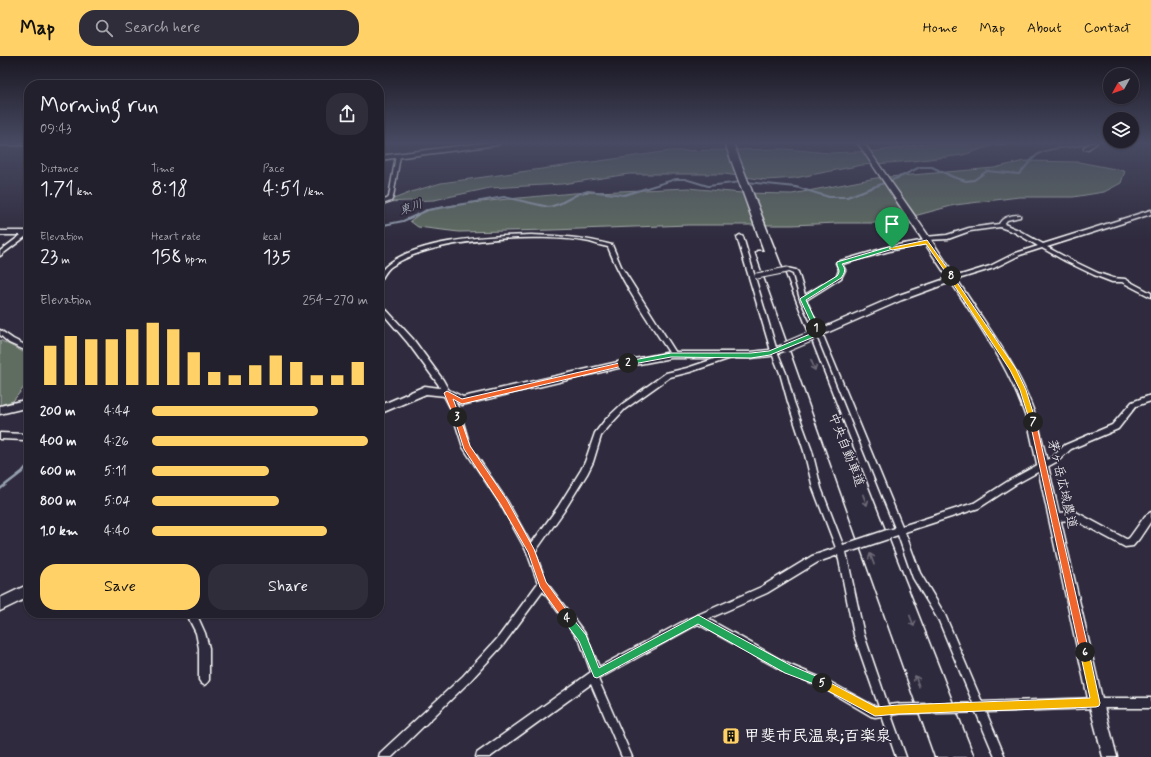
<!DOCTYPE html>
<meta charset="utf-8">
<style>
:root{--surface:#23202e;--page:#2f2d3a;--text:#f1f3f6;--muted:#a3a3aa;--line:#403e4a;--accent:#ffd166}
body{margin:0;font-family:Mynerve,"Klee One",sans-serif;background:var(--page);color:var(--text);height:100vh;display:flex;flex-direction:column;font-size:15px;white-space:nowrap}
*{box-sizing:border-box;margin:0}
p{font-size:13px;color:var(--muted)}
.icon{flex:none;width:22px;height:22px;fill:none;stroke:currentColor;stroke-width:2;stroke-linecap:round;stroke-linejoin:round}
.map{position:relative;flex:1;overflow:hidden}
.details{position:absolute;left:24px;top:24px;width:360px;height:538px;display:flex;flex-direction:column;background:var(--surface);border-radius:16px;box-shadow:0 1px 3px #0004,0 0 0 1px var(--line)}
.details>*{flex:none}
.needle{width:26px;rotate:230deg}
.fabs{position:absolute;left:1103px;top:12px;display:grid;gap:8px}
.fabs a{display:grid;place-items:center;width:36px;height:36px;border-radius:50%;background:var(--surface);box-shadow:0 1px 3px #0004,0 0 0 1px var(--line);font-size:20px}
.pin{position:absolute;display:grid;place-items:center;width:34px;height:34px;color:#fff;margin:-41px -17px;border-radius:50% 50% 50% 0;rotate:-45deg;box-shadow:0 0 4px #0007}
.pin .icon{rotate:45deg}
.km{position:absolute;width:20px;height:20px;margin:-10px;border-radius:50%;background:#222;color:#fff;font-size:11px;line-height:20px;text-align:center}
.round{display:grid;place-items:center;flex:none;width:42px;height:42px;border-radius:16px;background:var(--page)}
.headline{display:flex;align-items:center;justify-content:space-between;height:68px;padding:0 16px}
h1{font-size:22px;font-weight:600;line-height:30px}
.stats{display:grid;grid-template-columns:repeat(3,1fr);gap:6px;height:68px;padding:4px 16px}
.stats div{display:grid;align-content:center}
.stats b{font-size:20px;font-weight:600}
.stats small{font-size:11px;font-weight:400}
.stats p{font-size:11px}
.chart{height:112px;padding:8px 16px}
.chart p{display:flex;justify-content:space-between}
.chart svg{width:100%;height:72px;margin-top:4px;stroke:var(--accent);stroke-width:6}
.cta{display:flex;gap:8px;margin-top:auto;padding:8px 16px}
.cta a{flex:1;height:46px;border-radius:16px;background:var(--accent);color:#111;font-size:16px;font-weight:600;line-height:46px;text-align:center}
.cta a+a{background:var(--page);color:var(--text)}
ul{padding:0 16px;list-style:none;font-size:13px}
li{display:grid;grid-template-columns:64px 48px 1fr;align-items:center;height:30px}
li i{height:10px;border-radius:5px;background:var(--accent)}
header{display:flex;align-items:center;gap:24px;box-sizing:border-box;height:56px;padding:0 20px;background:var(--accent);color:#111}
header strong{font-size:19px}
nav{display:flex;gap:22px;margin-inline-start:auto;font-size:14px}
.search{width:280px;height:36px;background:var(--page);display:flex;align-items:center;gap:10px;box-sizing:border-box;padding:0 14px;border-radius:16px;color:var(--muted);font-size:15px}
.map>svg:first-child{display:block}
</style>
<header>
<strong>Map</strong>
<div class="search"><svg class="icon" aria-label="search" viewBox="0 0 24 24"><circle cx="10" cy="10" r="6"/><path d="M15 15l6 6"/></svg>Search here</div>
<nav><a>Home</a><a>Map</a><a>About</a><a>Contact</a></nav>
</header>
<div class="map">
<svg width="1151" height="701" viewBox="0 0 1151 701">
<rect width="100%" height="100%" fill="#2f2a3d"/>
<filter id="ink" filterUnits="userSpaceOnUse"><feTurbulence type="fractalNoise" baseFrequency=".025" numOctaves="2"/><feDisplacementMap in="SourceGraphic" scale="8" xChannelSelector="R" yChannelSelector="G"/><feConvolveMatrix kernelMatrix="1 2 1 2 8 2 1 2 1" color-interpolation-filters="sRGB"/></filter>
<g filter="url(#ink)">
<!-- green -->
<g fill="#5f6c61" stroke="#afb6b0">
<polygon points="929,87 1026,87 994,89 963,99 912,105 862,109 795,122 766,124 725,118 629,118 562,128 490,132 434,144 386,146 414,135 441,127 671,95 785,93 829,97 879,95"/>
<polygon points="1024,105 1079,106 1125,115 1121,127 1104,136 1073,141 1019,141 955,149 888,167 837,167 792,169 688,169 552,174 459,176 418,171 410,165 425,154 454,149 508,143 574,137 688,132 742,137 792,138 876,122 994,112"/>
<polygon points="0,284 29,299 29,325 13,345 0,349"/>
</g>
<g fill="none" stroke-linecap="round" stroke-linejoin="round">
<!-- stream-far1 -->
<g stroke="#95a0af" stroke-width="2">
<path d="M746 126 796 131 829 141H847L900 121 920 111H932L953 121 966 125 974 124 987 115 1019 118C1027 111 1032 100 1042 96 1057 90 1074 93 1089 87"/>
<polyline points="379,170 403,165 428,154 504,141 549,151 559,148 578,138 588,135 624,139 676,123 685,123 708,130 741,126"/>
</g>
<!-- stream -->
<polyline stroke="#95a0af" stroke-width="2.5" points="0,433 22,416 29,408"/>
<!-- street casing -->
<g stroke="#fff" stroke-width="3">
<g id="street">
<rect x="0" y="87" width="29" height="2"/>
<polygon points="1092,87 1097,87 1088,93 1084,93 1084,91"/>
<polygon points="396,99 400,100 393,141 391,145 379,149 379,145 387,143 389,141"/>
<path d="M1151 154V158L1047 191 1069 203 1098 217 1113 222 1125 223 1151 237V241L1122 226H1112L1094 219 1065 205 1042 192 1020 199 994 212 955 224H951V222L990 210 1016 197 1038 190 1014 176 1000 171 970 175 948 183 927 184 930 186 929 187 893 194 842 208 845 214 841 222 806 244 822 277 902 470 974 447 1010 424 1052 401 1065 389 1112 369 1132 346 1151 339V345L1136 350 1118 373 1071 393 1058 405 1016 428 979 452 905 476 920 517 945 559 982 646 1096 642H1151V652H1096L986 656 1005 701H995L976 656 972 655 971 651 973 647 939 565 913 522 898 479 889 482 886 481 885 478 886 475 895 472 816 277 800 243 793 218 784 214 787 212 796 214 798 216 805 239 837 220 839 214 836 207 837 206 892 190 926 184 922 183 925 181 947 179 969 172 999 168C1003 160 1012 159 1020 159V161L1007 164 1004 168 1018 174 1043 188Z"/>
<polygon points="0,175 27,175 29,176 29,178 0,200 0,195 21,179 0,179"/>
<path d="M531 179C560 180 583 181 612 189L621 210 676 297 677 299 676 301H672C649 265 623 230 608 191 602 190 596 188 590 186 541 177 434 181 392 210 387 213 384 219 381 224L379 225V218C403 183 491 180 531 179Z"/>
<path d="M740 179 743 181 777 295 786 317 794 346 812 395 821 432 843 489 853 486 856 487 857 490 856 493 846 496 864 579 888 649 898 648 902 649 903 653 902 657 891 659 906 701H896L882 660 875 661 871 660 820 630 785 616 698 568 598 623 632 701H622L591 628 490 701H476L477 697 591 616 580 585 543 535 503 589 469 626 392 701H379L380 697 463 620 497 583 538 527 527 496 501 449 463 391 451 353 438 328 408 287 379 253V247L381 248 413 283 443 324 459 353 470 390 507 445 531 488 558 451 581 414 585 406 595 377 605 364 621 349 666 317 687 312 729 298H731L732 300 731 302 690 316 670 321 625 353 611 368 601 380 593 406 587 418 564 455 535 496 546 526 586 579 599 611 686 564 761 531 812 500 836 492 813 432 804 395 788 346 780 317 771 295 737 181ZM838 499 854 579 879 651H876L826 624 790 609 708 563 767 537 818 506Z"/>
<polygon points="0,274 13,283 29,291 29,296 9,287 0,279"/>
<polygon points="29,376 29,382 25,384 0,383 0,377 24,378"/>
<polygon points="1076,456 1126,483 1128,483 1130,481 1145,460 1151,456 1151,465 1139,483 1133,490 1125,491 1075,464 1056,465 1053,463 1052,461 1053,459 1056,457"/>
<polygon points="186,557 196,557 205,577 209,592 209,624 207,627 204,629 201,627 199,624 199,592 196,577"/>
</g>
</g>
<!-- secondary casing -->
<g stroke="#fff" stroke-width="3">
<g id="secondary">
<polygon points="483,87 500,87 497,89 379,104 379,100"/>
<path d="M858 87H864C895 133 929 178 958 225 990 276 1021 311 1039 371L1103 647 1117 701H1103L1089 647 1029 371C1013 317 982 273 951 226L902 244 815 282H809L807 280 809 278 896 240 948 222Z"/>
<polygon points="786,288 791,291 789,293 770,300 751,302 671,302 618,312 462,349 445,340 426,338 379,358 379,350 425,330 447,333 463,341 618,306 671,296 751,296 769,294"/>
<polygon points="29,343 29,351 0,358 0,350"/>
<polygon points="29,528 29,541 0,555 0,542"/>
</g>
</g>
<!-- highway casing -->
<g stroke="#fff" stroke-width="3">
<polygon id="highway" points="725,87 733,87 974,701 935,701 756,197 757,195 764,195"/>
</g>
<!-- street -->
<use href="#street" fill="#2f2a3d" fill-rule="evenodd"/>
<!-- secondary -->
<use href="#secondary" fill="#2f2a3d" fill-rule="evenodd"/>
<!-- highway -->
<use href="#highway" fill="#2f2a3d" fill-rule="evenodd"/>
<!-- street-bridge-far1 casing -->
<g stroke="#fff" stroke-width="7" stroke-linecap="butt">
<polyline id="street-bridge-far1" points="757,220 787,214"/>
</g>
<!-- street-bridge casing -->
<g stroke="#fff" stroke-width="12" stroke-linecap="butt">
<g id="street-bridge">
<polyline points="853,490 889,478"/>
<polyline points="898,653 970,652"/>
</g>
</g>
<!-- secondary-bridge casing -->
<g stroke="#fff" stroke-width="12" stroke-linecap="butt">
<polyline id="secondary-bridge" points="786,291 812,280"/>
</g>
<!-- street-bridge-far1 -->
<use href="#street-bridge-far1" stroke="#2f2a3d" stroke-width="5"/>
<!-- street-bridge -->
<use href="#street-bridge" stroke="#2f2a3d" stroke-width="9"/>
<!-- secondary-bridge -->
<use href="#secondary-bridge" stroke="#2f2a3d" stroke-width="10"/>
</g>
<!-- one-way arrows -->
<defs><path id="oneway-shaft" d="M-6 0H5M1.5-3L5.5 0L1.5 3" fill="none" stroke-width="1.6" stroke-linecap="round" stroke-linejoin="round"/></defs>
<g stroke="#6d6a77">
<use href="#oneway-shaft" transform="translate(813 309) rotate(69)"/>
<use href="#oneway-shaft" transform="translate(865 444) rotate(69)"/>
<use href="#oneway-shaft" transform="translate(872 503) rotate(-110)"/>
<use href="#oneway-shaft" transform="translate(912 565) rotate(69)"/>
<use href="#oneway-shaft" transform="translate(917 625) rotate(-110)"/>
</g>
</g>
<!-- sky -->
<linearGradient id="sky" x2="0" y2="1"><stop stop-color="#1a1722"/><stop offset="0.47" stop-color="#474a62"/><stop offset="1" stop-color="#474a62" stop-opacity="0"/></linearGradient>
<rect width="1151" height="185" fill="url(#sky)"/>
<!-- split-1 -->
<path fill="#22a559" stroke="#fff" d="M892 190 893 191V193L842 208C846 213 845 217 841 222L806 244 819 272 814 273 800 243 801 242 837 220C842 214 836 211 837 206Z"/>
<!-- split-2 -->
<polygon fill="#22a559" stroke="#fff" points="814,270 818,270 822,277 821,278 770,299 751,302 671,301 628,309 625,307 628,305 671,297 751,297 769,295 815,276"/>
<!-- split-3 -->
<polygon fill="#f0652b" stroke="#fff" points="628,305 632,307 631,308 462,348 453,343 460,361 457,363 454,361 444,337 447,335 462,343"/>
<!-- split-4 -->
<polygon fill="#f0652b" stroke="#fff" points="457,358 460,361 470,390 507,444 534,493 546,526 570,559 571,562 570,565 567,566 564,565 540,531 528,496 501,449 464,393 454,361"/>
<!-- split-5 -->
<polygon fill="#22a559" stroke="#fff" points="567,558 570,559 586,579 599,612 698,559 790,609 825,624 827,627 825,630 822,631 785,617 698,568 597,622 594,621 579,585 564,565 563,562 564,559"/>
<!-- split-6 -->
<polygon fill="#f5b400" stroke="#fff" points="1085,592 1088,593 1089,596 1100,647 1099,650 1096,651 898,658 875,660 819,630 818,627 819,624 822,622 825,624 876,651 898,649 1090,642 1080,596 1082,593"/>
<!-- split-7 -->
<polygon fill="#f0652b" stroke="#fff" points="1031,364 1033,364 1036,366 1089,596 1088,599 1085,601 1082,599 1080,596 1030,366"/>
<!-- split-8 -->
<polygon fill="#f5b400" stroke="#fff" points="949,219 952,219 1016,313 1026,334 1036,366 1035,368 1033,369 1030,366 1020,334 1010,314 948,220"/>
<!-- split-9 -->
<polygon fill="#f5b400" stroke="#fff" points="927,184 952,219 952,221 949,221 926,188 892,194 889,192"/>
<!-- icons -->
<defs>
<g id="building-square" transform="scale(0.9)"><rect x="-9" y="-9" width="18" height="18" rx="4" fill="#ffd166" stroke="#2f2a3d"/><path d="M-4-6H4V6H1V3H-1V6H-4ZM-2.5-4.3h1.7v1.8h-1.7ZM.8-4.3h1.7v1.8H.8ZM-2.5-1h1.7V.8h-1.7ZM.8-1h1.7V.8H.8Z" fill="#111"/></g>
</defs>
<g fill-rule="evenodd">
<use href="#building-square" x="731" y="680"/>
</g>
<g text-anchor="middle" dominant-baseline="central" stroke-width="3.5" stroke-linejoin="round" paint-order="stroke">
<!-- far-water labels -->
<g font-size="12" font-style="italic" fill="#afb8c3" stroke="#2f2a3d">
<text transform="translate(411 152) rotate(-19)">東川</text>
</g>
<!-- street labels -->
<g font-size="13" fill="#fff" stroke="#2f2a3d">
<text transform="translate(846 394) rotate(69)">中央自動車道</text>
<text transform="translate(1062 428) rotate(77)">茅ヶ岳広域農道</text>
</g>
<!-- near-poi labels -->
<g font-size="16" font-weight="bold" fill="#fff" stroke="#2f2a3d" text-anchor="start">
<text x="744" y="680">甲斐市民温泉;百楽泉</text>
</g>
</g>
</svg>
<div class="fabs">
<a><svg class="needle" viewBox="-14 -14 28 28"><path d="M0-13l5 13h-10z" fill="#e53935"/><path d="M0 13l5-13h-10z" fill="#a3a3aa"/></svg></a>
<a><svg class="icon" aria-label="layers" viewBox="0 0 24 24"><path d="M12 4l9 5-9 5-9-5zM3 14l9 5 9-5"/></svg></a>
</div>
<div class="pin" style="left:892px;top:192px;background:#1e9e55"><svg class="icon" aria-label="arrive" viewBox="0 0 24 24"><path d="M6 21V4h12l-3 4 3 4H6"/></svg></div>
<b class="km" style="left:816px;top:272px">1</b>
<b class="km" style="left:628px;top:307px">2</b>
<b class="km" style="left:457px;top:361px">3</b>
<b class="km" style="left:567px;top:562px">4</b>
<b class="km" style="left:822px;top:627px">5</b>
<b class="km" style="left:1085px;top:596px">6</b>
<b class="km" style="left:1033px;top:366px">7</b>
<b class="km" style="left:951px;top:220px">8</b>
<section class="details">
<div class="headline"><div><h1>Morning run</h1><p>09:43</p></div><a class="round"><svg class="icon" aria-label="share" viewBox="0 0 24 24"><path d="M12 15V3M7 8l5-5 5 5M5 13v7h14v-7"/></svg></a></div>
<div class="stats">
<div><p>Distance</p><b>1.71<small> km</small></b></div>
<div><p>Time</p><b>8:18</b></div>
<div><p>Pace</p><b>4:51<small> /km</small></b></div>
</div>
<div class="stats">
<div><p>Elevation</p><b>23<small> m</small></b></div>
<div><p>Heart rate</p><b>158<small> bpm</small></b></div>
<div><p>kcal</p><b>135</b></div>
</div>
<div class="chart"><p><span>Elevation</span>254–270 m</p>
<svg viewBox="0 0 160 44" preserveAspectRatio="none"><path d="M5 44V20M15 44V14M25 44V16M35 44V16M45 44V10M55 44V6M65 44V10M75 44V24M85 44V36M95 44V38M105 44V32M115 44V26M125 44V30M135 44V38M145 44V38M155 44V30"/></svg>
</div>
<ul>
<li><b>200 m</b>4:44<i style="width:77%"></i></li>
<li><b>400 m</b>4:26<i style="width:100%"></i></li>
<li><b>600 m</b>5:11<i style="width:54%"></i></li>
<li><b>800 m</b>5:04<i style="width:59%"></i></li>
<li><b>1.0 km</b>4:40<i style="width:81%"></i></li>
</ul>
<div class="cta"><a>Save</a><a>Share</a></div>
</section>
</div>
